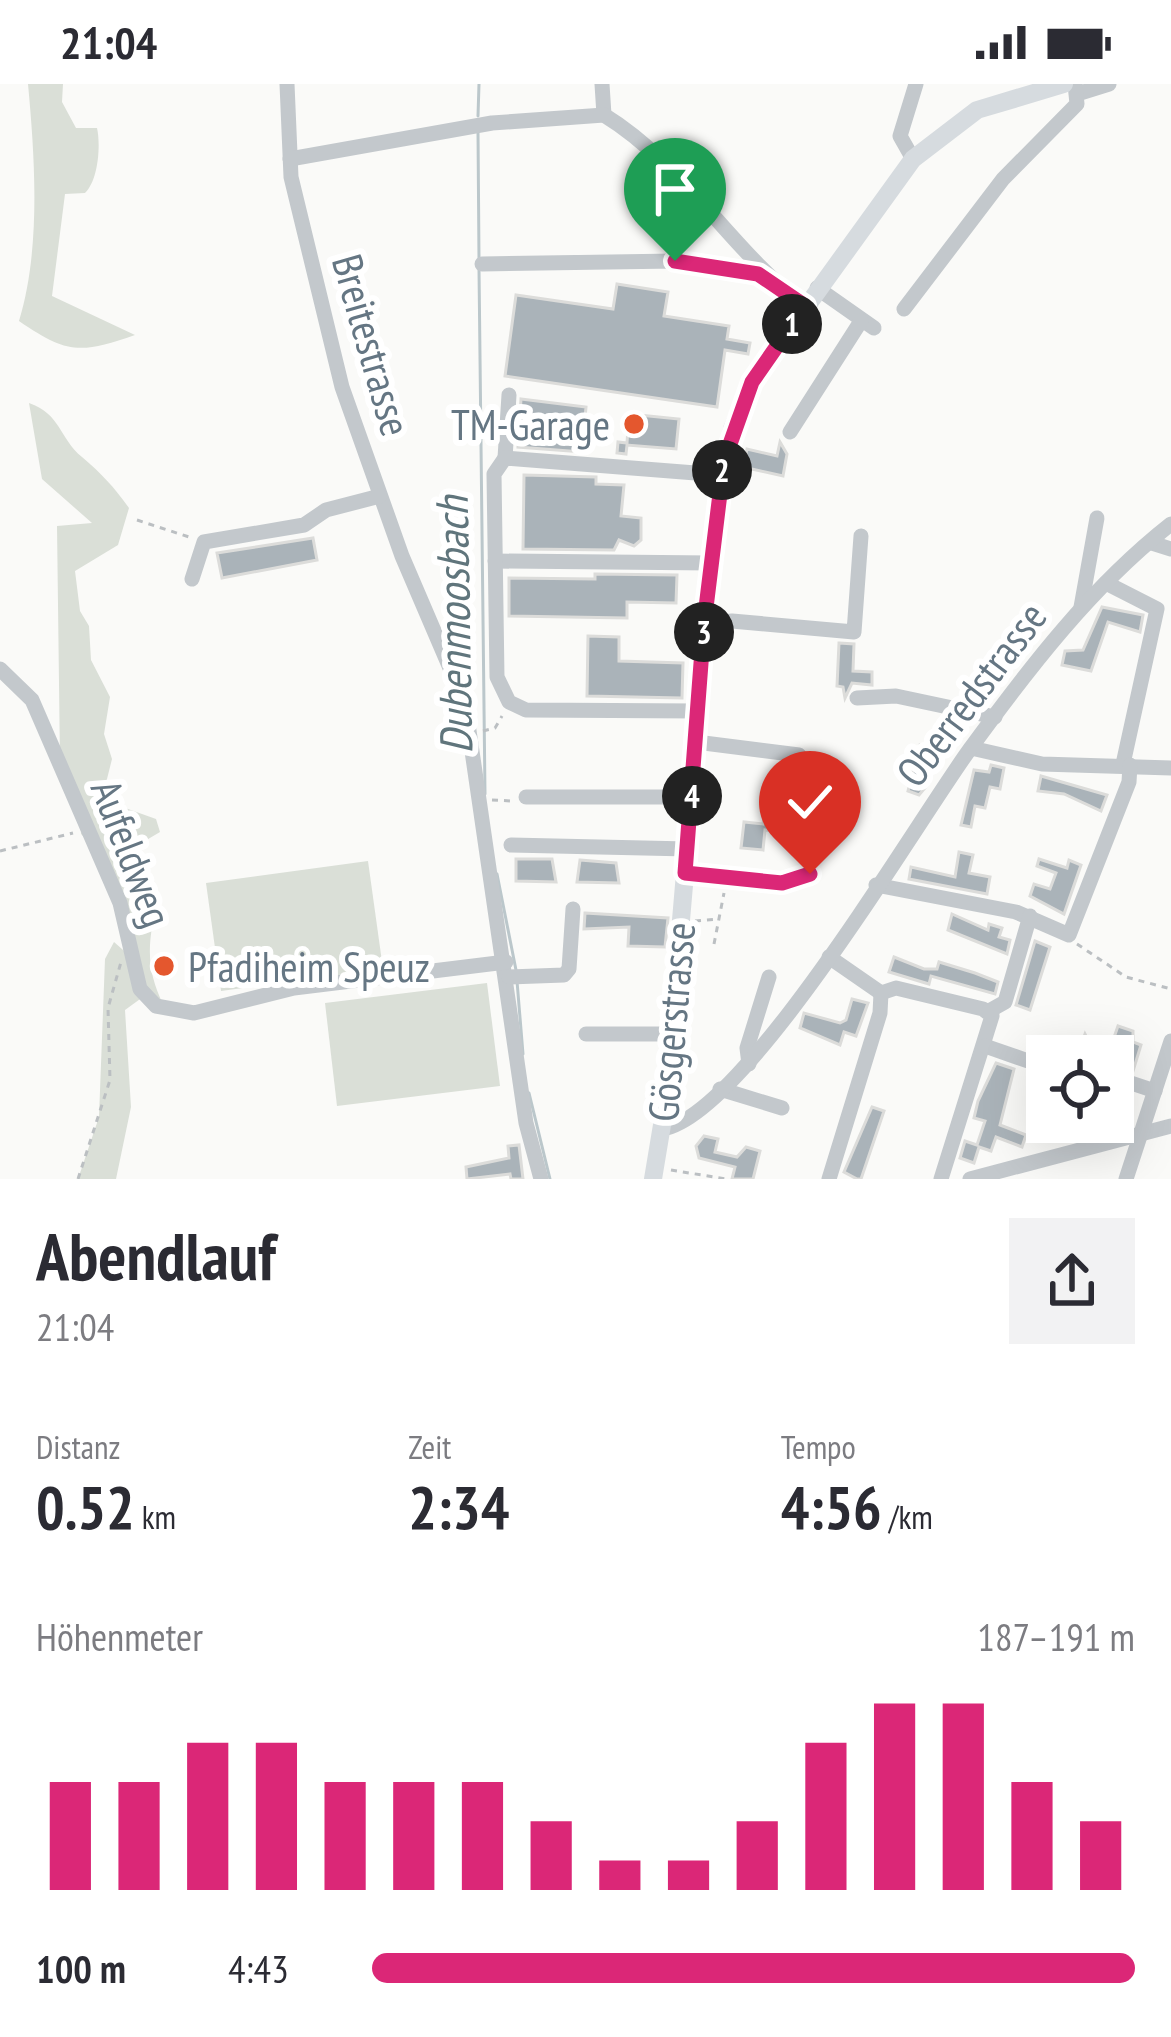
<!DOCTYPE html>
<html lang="de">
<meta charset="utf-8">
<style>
:root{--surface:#fff;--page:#f2f2f3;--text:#2b2b33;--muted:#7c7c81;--accent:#db2777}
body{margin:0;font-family:"PT Sans Narrow",sans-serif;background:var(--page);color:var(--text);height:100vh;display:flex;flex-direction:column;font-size:45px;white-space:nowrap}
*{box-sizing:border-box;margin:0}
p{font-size:39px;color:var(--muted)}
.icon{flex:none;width:66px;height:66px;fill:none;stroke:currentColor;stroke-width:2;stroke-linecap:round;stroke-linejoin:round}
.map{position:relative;height:1095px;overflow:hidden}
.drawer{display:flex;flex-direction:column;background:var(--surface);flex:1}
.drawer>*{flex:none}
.buttons{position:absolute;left:1026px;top:951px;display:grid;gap:24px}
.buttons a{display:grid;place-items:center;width:108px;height:108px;border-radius:0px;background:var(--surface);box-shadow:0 12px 48px #0002;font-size:60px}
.pin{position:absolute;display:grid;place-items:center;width:102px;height:102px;color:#fff;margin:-123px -51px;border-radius:50% 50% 50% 0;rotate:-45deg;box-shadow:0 0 12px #0007}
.pin .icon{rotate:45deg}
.km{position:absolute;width:60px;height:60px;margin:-30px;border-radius:50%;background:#222;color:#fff;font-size:33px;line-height:60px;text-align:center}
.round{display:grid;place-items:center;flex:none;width:126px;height:126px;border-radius:0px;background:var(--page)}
.head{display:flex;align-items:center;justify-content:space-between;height:204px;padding:0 36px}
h1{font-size:66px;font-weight:700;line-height:90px}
.metrics{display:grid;grid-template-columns:repeat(3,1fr);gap:18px;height:204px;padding:12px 36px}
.metrics div{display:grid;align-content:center}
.metrics b{font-size:60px;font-weight:700}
.metrics small{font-size:33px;font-weight:400}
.metrics p{font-size:33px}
.chart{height:336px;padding:24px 36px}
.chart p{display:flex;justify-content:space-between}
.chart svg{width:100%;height:216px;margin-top:12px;stroke:var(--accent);stroke-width:6}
ul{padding:0 36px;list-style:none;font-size:39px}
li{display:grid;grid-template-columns:192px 144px 1fr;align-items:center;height:90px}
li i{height:30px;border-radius:15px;background:var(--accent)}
.status{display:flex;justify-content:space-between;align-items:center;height:84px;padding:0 60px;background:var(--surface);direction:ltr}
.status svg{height:33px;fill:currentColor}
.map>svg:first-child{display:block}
</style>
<div class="status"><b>21:04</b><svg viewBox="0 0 49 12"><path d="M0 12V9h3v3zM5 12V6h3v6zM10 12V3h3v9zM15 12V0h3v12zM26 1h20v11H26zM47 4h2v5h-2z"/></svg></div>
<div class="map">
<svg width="1171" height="1095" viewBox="0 0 1171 1095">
<rect width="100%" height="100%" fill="#fafaf8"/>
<!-- green -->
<g fill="#dadfd7">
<path d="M28 0H63L62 18 76 44H97C101 62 98 97 85 109L65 110 52 212 135 251C80 270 67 270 19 237 41 165 35 75 28 0Z"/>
<path d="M29 319C61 330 59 354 82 373 101 389 114 403 129 424L118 461 75 487 80 527 89 542 91 576 110 613 104 650 112 675 106 699 114 720 156 735 160 748 133 764 159 810C149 853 143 881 164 922L147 910 125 926 131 1023 116 1095H78L99 1033 105 875 114 858 131 873 94 763 81 750 80 727 60 678 57 442 92 439 42 395Z"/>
<polygon points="368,777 383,885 221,907 206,799"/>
<polygon points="487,899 500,1002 337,1022 325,919"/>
</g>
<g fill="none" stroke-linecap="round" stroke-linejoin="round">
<!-- stream -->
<g stroke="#bbc7cb" stroke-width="3">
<polyline points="478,32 479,0"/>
<polyline points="478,47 479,176"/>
<polyline points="479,185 485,710"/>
<polyline points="497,790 516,886"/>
<polyline points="517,897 523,970"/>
<polyline points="529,1009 550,1095"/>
</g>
</g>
<!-- building -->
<g fill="#aab3b9" stroke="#dcdcda" stroke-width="3">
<polygon points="617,200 668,208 664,232 729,242 727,255 750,259 748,270 725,266 717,323 505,292 516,211 613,225"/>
<polygon points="521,315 586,323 582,368 518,363"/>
<polygon points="629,330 679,335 676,365 627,361 626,370 617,369 618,358 627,359"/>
<polygon points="780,358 787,370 783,392 743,383 747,365 777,372"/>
<polygon points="524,391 596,393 596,400 624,401 621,432 641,434 641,456 634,462 619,456 614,466 523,465"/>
<polygon points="313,454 317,476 222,494 217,469"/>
<polygon points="595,490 677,491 676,519 627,518 627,534 509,532 509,494 595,495"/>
<polygon points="1102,523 1143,531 1140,548 1108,538 1091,587 1062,581 1065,567 1083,566"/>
<polygon points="588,552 619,553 619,577 683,579 682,614 587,612"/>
<polygon points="839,559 854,560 853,587 872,588 872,601 852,599 845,614 843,603 837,602"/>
<polygon points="920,661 935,666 929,699 919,711 908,707"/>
<polygon points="991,681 1004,684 1000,705 990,703 985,724 975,722 971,743 961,741 974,686 989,688"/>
<polygon points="1041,692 1107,711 1101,727 1064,710 1038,707"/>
<polygon points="776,725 786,726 783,748 765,746 763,766 741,764 744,738 763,740 765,728 775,729"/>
<polygon points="959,768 973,771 969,789 990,793 987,810 909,795 911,783 955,793"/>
<polygon points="516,775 552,775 556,798 516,797"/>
<polygon points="1039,775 1067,784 1069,776 1081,781 1064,830 1030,812 1034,800 1050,805 1056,789 1037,782"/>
<polygon points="580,776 616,779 619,799 577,798"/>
<polygon points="585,829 668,834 665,863 628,862 629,843 584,845"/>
<polygon points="952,830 988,846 989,840 1002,844 999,853 1010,856 1007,870 948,846"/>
<polygon points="1035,857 1050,863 1030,926 1016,921"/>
<polygon points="894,873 924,885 937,885 939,878 975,889 998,898 995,910 931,892 929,900 889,888"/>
<polygon points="852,915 868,919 856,952 844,948 840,961 800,944 804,929 840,939 846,936"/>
<polygon points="1118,942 1133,947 1133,958 1141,961 1133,987 1115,981 1113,972 1077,972 1085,950 1089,958 1110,965"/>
<polygon points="996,979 1014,985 1000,1041 1026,1051 1022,1063 996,1053 991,1067 979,1063 974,1079 960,1074 965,1057 977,1061 985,1037 974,1034 978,1017"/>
<polygon points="872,1023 884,1027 861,1095 857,1095 844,1088"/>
<polygon points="704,1052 718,1055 715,1068 737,1073 746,1063 760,1067 753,1095 732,1095 735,1083 699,1074 696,1062"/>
<polygon points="519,1061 523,1095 511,1095 510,1090 467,1095 466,1083 509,1074 508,1062"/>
</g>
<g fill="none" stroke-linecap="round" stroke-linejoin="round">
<!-- path -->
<g stroke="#bbbfc2" stroke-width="3" stroke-dasharray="6 6" stroke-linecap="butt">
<polyline points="137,436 192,454"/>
<polyline points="483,647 495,644 502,632"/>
<polyline points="492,716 512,717"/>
<polyline points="0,767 73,749"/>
<polyline points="695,837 719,835"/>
<polyline points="714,860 724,809"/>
<polyline points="1077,860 1126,893 1171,905"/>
<polyline points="671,1086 726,1095"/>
<polyline points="78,1095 110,996 108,924 121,878"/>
</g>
<!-- minor -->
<g stroke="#c3c8cc" stroke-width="15">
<polyline points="287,0 291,93 342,303 402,472 465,619 526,1039 541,1095"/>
<polyline points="602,0 604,31"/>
<polyline points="1077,10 1109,0"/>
<path d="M290 75 492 39 604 31C684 80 731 167 805 222"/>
<polyline points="913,75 900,52 916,0"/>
<polyline points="482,180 675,177 766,193"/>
<polyline points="817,204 874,244"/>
<polyline points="904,225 1003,95 1077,20 1075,0"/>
<polyline points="790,348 861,237"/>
<polyline points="505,374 509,311"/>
<polyline points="1152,459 1171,465"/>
<polyline points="495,477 711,479"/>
<polyline points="192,495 204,458 304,441 326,426 380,412"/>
<polyline points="1106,499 1157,525 1123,680"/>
<polyline points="1081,523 1097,434"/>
<polyline points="705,540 732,537 854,548 861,452"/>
<polyline points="0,585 32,616 120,819 140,905 156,922 194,929 294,904 506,878"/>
<polyline points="857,614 896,612 995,633"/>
<polyline points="698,627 526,626 509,618 497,593 494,390 505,374 721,391"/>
<polyline points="696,658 799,671"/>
<polyline points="971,664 1042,680 1171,684"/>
<polyline points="526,713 692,713"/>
<polyline points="511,761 688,765"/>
<polyline points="685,789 782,799 810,790"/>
<polyline points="876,801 1016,828 1069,851 1129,698 1130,681"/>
<polyline points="829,873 881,909"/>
<polyline points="509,893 564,891 569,885 573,825"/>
<polyline points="881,909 896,904 983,925 992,932 941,1095"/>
<polyline points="989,927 1005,918 1030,832"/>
<polyline points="586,950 669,950"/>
<polyline points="985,962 1031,978"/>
<polyline points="749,980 747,964 769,893"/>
<polyline points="1113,993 1155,1007"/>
<polyline points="720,1005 782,1024"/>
<path d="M662 1045C744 1033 916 739 970 665 1029 584 1092 502 1171 440"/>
<polyline points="829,1095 880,929 881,909"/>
<polyline points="970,1095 1171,1042"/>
<polyline points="1126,1095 1171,957"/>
</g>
<!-- major -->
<polyline stroke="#d6dbdf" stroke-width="18" points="653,1095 665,1023 715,439 732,345 752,298 913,75 977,26 1064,0"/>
</g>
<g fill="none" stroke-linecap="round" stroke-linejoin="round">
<!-- route casing -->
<g stroke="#fff" stroke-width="24">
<polyline id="route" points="675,177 758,190 805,222 752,298 724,377 704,540 685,789 782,799 810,790"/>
</g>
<!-- route -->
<use href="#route" stroke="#db2777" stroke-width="15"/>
</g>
<!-- markers -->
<g fill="#e4572e" stroke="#fff" stroke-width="4.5">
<circle cx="634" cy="340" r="12"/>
<circle cx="164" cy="882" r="12"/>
</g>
<g text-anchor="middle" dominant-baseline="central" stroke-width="12" stroke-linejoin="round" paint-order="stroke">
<!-- street labels -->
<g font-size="42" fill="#657683" stroke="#fff">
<text transform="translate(372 261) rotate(74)">Breitestrasse</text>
<text transform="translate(971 610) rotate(-53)">Oberredstrasse</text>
<text transform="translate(132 769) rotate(69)">Aufeldweg</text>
<text transform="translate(671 938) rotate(-85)">Gösgerstrasse</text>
</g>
<!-- poi labels -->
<g font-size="42" fill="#657683" stroke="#fff" text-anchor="end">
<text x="610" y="340">TM-Garage</text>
<text x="188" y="882" text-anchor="start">Pfadiheim Speuz</text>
</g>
<!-- water labels -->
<g font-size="45" font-style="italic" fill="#60757c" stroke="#fff">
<text transform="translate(453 541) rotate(-91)">Dubenmoosbach</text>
</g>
</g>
</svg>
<div class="buttons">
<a><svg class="icon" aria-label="locate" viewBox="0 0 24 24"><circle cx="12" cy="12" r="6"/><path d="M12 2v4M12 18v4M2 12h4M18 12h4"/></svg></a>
</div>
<div class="pin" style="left:675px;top:177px;background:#1e9e55"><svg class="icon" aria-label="arrive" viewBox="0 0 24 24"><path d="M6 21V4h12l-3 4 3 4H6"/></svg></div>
<div class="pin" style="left:810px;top:790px;background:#d93025"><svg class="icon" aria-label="check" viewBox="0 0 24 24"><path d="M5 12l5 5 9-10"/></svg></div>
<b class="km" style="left:792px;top:240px">1</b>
<b class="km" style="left:722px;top:386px">2</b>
<b class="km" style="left:704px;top:548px">3</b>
<b class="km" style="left:692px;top:712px">4</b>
</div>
<section class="drawer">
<div class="head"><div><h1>Abendlauf</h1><p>21:04</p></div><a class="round"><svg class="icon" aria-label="share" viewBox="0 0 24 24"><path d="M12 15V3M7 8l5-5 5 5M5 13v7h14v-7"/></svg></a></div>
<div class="metrics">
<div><p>Distanz</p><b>0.52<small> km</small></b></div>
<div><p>Zeit</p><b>2:34</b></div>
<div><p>Tempo</p><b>4:56<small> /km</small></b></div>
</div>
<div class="chart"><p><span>Höhenmeter</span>187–191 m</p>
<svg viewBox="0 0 160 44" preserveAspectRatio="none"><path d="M5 44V22M15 44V22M25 44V14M35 44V14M45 44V22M55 44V22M65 44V22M75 44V30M85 44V38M95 44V38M105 44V30M115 44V14M125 44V6M135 44V6M145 44V22M155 44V30"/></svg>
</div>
<ul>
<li><b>100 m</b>4:43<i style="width:100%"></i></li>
</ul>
</section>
